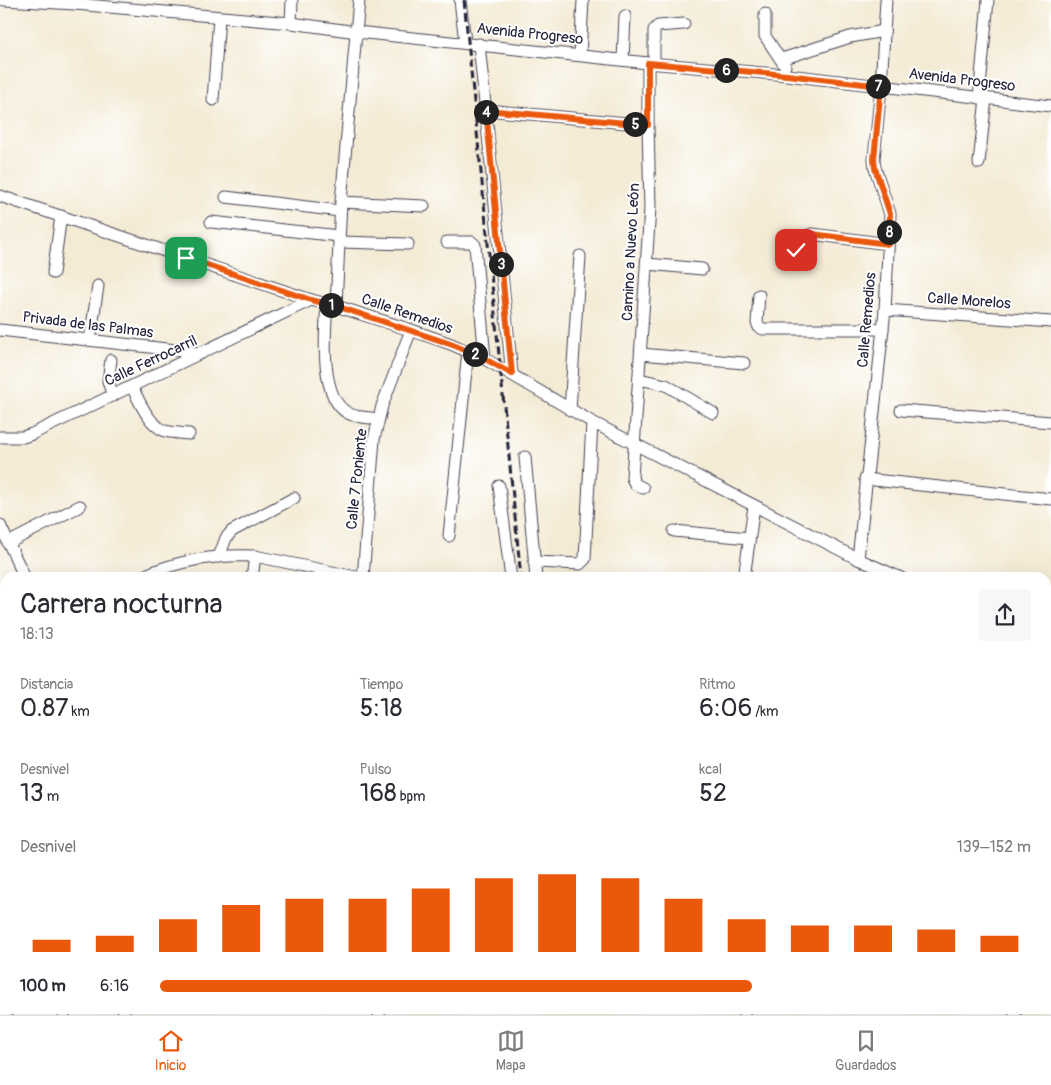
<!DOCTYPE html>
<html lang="es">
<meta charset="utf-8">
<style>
:root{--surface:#fff;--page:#f7f7f7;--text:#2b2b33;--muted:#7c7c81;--line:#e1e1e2;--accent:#ea580c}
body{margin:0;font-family:Pangolin,sans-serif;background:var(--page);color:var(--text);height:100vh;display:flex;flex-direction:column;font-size:19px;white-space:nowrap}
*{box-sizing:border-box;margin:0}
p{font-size:16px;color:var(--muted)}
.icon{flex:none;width:28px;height:28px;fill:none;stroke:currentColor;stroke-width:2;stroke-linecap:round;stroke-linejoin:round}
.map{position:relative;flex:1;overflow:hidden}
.side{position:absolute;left:0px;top:572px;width:1051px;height:442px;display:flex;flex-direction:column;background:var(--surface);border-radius:15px 15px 0 0;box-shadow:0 5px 20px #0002}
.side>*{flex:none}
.pin{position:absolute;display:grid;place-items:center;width:42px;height:42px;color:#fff;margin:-21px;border-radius:10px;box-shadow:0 2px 8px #0006}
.km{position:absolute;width:25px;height:25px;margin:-12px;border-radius:50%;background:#222;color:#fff;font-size:14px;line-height:25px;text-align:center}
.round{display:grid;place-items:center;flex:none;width:52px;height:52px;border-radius:5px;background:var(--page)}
.headline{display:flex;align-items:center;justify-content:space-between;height:85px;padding:0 20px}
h1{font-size:28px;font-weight:600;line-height:38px}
.metrics{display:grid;grid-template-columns:repeat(3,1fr);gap:8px;height:85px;padding:5px 20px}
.metrics div{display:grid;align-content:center}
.metrics b{font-size:25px;font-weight:600}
.metrics small{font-size:14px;font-weight:400}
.metrics p{font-size:14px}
.chart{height:140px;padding:10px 20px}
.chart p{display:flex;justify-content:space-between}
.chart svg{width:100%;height:90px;margin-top:5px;stroke:var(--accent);stroke-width:6}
ul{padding:0 20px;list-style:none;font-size:16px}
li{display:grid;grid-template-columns:80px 60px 1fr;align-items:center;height:38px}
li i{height:12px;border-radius:6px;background:var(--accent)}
.tabs{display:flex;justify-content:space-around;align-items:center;height:70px;border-top:1px solid var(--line);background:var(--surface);font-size:14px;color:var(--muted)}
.tabs a{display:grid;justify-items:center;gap:2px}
.tabs .current{color:var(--accent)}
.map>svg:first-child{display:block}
</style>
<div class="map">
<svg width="1051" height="1015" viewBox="0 0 1051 1015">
<rect width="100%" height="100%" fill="#fff"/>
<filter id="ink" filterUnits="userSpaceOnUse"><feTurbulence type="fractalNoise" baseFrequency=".02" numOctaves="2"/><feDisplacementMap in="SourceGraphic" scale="10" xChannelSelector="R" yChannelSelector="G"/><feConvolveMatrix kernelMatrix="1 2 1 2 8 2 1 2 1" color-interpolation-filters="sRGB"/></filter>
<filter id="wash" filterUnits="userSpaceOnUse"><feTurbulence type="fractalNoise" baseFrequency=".0096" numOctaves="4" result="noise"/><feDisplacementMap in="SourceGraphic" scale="20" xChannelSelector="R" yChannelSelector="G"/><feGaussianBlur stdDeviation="1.12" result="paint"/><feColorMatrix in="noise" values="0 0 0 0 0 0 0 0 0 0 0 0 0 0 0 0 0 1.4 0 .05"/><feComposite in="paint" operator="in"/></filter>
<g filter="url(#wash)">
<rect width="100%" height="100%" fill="#f4ebd5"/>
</g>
<g filter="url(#ink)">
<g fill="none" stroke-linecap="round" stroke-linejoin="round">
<!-- minor casing -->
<g stroke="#424052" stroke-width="13">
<g id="minor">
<polyline points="4,0 75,4 291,23 357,32 648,63 787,75 1051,106"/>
<polyline points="460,0 465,42"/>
<polyline points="765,14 765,36 785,66"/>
<polyline points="291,23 292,0"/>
<polyline points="479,44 512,374"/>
<polyline points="580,55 583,0"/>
<polyline points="782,59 850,37 884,31"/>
<polyline points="623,60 625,16"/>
<polyline points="654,63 654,30 658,26 684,24"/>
<polyline points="979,98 988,0"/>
<polyline points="213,100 219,17"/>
<polyline points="486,110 648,125"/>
<polyline points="979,163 986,98"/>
<polyline points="0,196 311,300 336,306 411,330 451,344 485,359 592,422 858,559 901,578"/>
<polyline points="226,197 340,211"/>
<polyline points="341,202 424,206"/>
<polyline points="211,222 339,236"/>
<polyline points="339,242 408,244"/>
<polyline points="447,242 472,242 475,245 485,359"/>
<polyline points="796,250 801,239 812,234 888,244"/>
<polyline points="647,264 702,269"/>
<polyline points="53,273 61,216"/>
<polyline points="759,295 757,323 759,327 763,329 883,329"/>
<path d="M327 304C325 331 319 398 348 413 356 418 368 417 378 419"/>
<polyline points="336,306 341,202 359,0"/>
<polyline points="885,310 1051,322"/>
<polyline points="0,330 202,353"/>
<polyline points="90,340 98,286"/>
<polyline points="641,354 744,363"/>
<polyline points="111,360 108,381 113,396"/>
<polyline points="639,379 666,385 713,413"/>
<path d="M132 387C140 402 148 424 165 431 172 433 182 433 189 434"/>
<polyline points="570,410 580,256"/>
<polyline points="901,410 1051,422"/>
<polyline points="0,437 23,437 32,434 311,300"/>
<polyline points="525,457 536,578"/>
<polyline points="865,479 1051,499"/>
<polyline points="499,486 511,578"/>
<polyline points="643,488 635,484 632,478 650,208 648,125 648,63"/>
<polyline points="0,525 25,578"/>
<polyline points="674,531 749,538"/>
<polyline points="449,536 468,351"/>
<polyline points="8,543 80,506"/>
<polyline points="219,557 226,538 232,531 294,498"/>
<polyline points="858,559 885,310 890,214 875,168 874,159 881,86 886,0"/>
<polyline points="534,562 580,564 585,559 592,422"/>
<path d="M139 578C174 561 216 554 255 556L361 578"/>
<polyline points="252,578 255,556"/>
<polyline points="363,578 374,439 382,406 411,330"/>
<polyline points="744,578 754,506"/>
<polyline points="1046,637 1051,639"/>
<polyline points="0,644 5,642"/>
<polyline points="1046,717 1051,718"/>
<polyline points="0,783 5,793"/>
<polyline points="0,834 5,831"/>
<polyline points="0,902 5,913"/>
<polyline points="1046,1004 1051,1004"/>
<polyline points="744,1010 744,1015"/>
<polyline points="6,1015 7,1010"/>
<polyline points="64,1015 65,1010"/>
<polyline points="123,1015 124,1010"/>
<polyline points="379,1015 380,1010"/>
<polyline points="1015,1015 1015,1010"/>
</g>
</g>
<!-- minor -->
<use href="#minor" stroke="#fff" stroke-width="11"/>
<!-- rail -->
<g stroke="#22223b" stroke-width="3" stroke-dasharray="8 4" stroke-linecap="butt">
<polyline points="464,0 521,578"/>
<polyline points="572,1010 573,1015"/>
</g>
</g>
</g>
<g fill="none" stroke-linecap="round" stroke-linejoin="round" filter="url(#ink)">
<!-- route casing -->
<g stroke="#fff" stroke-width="10">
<polyline id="route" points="186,258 311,300 336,306 451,344 485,359 512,374 486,110 648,125 648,63 787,75 881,86 874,159 875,168 890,214 888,244 812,234 801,238 796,250"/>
</g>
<!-- route -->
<use href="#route" stroke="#ea580c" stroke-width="6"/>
</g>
<g text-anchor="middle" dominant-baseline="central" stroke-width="4" stroke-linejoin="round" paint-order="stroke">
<!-- street labels -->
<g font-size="15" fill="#22223b" stroke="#fff">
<text transform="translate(530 34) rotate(6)">Avenida Progreso</text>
<text transform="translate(962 80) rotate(7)">Avenida Progreso</text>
<text transform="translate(631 252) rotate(-87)">Camino a Nuevo León</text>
<text transform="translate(969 301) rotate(4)">Calle Morelos</text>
<text transform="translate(407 314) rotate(19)">Calle Remedios</text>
<text transform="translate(867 320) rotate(-85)">Calle Remedios</text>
<text transform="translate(88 325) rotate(7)">Privada de las Palmas</text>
<text transform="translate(151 361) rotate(-25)">Calle Ferrocarril</text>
<text transform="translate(357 479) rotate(-84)">Calle 7 Poniente</text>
</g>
</g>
</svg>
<div class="pin" style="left:186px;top:258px;background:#1e9e55"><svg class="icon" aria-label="arrive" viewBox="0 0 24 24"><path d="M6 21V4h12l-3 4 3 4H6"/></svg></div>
<div class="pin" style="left:796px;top:250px;background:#d93025"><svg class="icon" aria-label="check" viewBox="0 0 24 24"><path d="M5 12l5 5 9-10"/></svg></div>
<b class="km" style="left:331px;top:305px">1</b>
<b class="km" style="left:475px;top:354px">2</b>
<b class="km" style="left:501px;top:264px">3</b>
<b class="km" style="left:486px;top:112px">4</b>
<b class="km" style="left:635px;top:124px">5</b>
<b class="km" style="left:726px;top:70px">6</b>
<b class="km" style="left:878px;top:86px">7</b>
<b class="km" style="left:889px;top:232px">8</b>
<section class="side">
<div class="headline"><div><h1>Carrera nocturna</h1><p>18:13</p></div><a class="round"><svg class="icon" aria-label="share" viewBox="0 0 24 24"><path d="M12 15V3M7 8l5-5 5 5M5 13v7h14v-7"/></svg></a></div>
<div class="metrics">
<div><p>Distancia</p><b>0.87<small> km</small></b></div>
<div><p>Tiempo</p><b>5:18</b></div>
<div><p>Ritmo</p><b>6:06<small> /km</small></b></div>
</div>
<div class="metrics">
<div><p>Desnivel</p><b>13<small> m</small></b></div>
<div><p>Pulso</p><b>168<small> bpm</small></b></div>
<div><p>kcal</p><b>52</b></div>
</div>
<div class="chart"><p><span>Desnivel</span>139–152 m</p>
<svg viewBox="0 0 160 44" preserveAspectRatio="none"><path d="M5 44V38M15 44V36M25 44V28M35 44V21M45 44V18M55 44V18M65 44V13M75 44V8M85 44V6M95 44V8M105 44V18M115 44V28M125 44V31M135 44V31M145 44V33M155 44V36"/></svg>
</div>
<ul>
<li><b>100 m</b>6:16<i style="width:68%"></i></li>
</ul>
</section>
</div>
<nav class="tabs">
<a class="current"><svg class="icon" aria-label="home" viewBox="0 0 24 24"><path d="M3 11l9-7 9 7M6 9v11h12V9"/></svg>Inicio</a>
<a><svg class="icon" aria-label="map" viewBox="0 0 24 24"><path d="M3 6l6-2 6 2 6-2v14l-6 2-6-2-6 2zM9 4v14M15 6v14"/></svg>Mapa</a>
<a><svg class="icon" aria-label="saved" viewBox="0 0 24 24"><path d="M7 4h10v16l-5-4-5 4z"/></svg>Guardados</a>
</nav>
